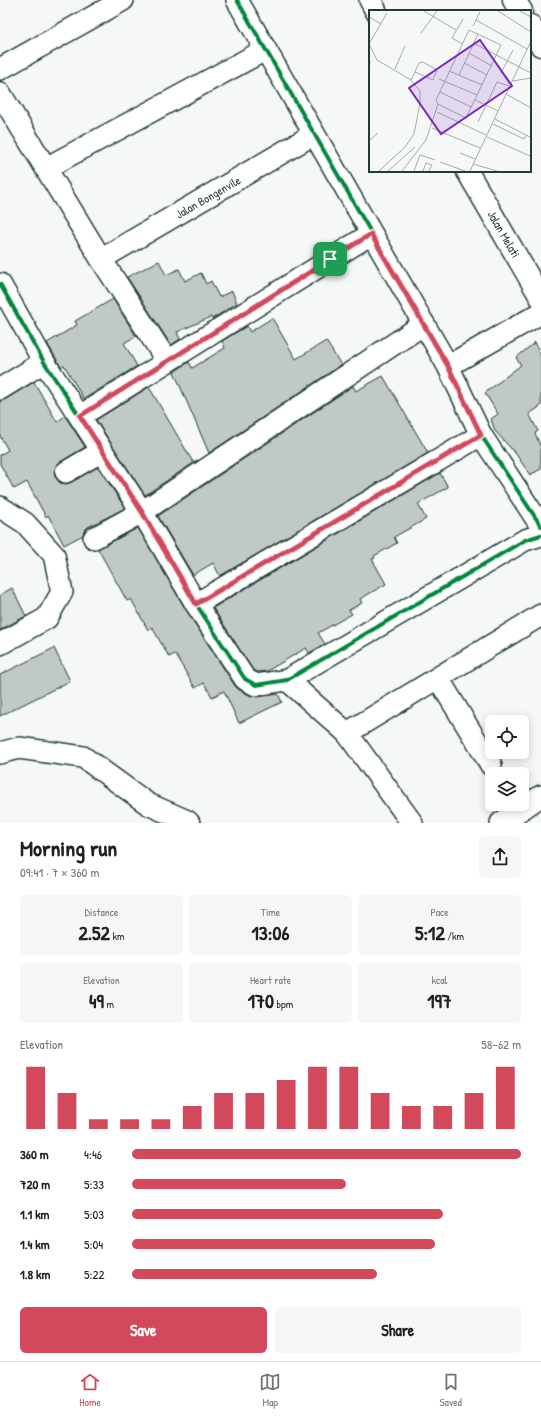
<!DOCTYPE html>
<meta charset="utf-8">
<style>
:root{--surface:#fff;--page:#f6f6f6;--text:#202124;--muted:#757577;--line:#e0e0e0;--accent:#d1495b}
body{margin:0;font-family:"Patrick Hand",sans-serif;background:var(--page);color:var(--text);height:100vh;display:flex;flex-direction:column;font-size:15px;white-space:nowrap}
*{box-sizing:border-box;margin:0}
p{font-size:13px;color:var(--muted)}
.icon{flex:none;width:22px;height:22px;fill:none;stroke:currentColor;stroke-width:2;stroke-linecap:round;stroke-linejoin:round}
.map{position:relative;height:823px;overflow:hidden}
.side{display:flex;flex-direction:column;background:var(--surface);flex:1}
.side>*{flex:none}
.fabs{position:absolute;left:485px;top:715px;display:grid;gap:8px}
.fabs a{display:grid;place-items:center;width:44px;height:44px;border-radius:6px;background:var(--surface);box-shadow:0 2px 10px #0003;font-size:20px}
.pin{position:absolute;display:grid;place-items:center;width:34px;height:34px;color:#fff;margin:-17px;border-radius:8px;box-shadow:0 2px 6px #0006}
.round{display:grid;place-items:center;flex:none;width:42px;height:42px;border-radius:6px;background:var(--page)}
.overview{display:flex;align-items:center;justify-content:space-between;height:68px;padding:0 20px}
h1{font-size:22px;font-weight:700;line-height:30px}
.stats{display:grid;grid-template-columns:repeat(3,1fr);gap:6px;height:68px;padding:4px 20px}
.stats div{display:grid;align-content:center;border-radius:6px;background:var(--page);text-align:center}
.stats b{font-size:20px;font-weight:700}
.stats small{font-size:11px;font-weight:400}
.stats p{font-size:11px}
.chart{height:112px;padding:8px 20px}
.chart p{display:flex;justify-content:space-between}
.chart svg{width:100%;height:72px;margin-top:4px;stroke:var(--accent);stroke-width:6}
.primary-button{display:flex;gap:8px;margin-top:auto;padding:8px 20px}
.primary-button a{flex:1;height:46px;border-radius:6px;background:var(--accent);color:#fff;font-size:16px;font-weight:700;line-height:46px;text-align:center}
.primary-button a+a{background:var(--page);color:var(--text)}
ul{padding:0 20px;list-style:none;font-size:13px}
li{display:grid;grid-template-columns:64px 48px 1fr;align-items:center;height:30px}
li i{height:10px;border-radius:5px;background:var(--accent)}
.tabs{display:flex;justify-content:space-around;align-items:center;height:56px;border-top:1px solid var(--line);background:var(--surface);font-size:11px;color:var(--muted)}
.tabs a{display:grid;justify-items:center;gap:2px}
.tabs .current{color:var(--accent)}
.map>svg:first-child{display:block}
</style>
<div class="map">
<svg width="541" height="823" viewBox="0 0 541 823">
<rect width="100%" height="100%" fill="#f6f7f7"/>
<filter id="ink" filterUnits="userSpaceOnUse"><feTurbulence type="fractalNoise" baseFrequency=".025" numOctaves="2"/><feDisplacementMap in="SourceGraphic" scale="8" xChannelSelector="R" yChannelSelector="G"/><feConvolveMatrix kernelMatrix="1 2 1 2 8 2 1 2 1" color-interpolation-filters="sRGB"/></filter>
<g filter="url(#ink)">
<!-- building -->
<g fill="#c0c9c6" stroke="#1f3d34">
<polygon points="159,261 166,275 179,269 185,281 201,273 206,284 211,281 219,297 232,291 237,303 212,319 211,317 177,332 180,339 171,345 127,277"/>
<polygon points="113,299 136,336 124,343 137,366 84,399 64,365 61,367 47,343 77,325 75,321"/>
<polygon points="272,318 296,359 326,341 341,365 209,453 174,372 189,362 192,368 225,348 222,341 247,326 250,332"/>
<polygon points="535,342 541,356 541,406 529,414 538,431 535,433 541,448 541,469 530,475 516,454 495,431 491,419 498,414 485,393 521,365 516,358"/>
<polygon points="383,376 428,453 220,576 213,563 193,575 158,516 353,386 356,391"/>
<polygon points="34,382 57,422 65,416 85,447 60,462 56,466 54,472 56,478 60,483 66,484 72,482 98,467 125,508 88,527 84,531 83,535 64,545 48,515 46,517 27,482 14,489 0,464 0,455 8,450 0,436 0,401 6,399"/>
<polygon points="149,387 193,462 198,460 145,495 96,420"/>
<polygon points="440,473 448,487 418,504 426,519 394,537 397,543 374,556 375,558 372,559 386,584 360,599 362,603 349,610 352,614 318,633 325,644 309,653 306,648 267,671 258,672 253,670 213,608"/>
<polygon points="138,528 186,610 235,686 239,690 251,696 258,697 278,694 282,702 239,723 224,691 212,697 204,683 195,688 175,654 169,657 152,627 148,630 131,599 127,601 98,549"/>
<polygon points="12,588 26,616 0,630 0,595"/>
<polygon points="54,648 70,681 0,716 0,675"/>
</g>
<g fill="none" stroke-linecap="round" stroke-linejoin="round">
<!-- minor casing -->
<g stroke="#1f3d34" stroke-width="24">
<g id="minor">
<polyline points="237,0 448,366 481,435 541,526"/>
<polyline points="370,0 376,11"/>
<polyline points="0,69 123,0"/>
<polyline points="0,93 101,259 167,361"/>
<polyline points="46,168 265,50"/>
<polyline points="467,171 541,298"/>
<polyline points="101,259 314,134"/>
<polyline points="0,284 44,362 142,512 196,604 245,679 256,685 287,680 525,540 541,535"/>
<polyline points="448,366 541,313"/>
<polyline points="0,389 44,362"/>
<polyline points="80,416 371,234"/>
<polyline points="66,472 102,451"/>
<polyline points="0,507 25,523 54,555 62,592 47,618 0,644"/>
<polyline points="94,538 142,512 424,324"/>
<polyline points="196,604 481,435"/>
<polyline points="438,678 491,765"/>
<polyline points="287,680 347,733 412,823"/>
<polyline points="347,733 541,615"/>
<polyline points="0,753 19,748 83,757 148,804 187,821 189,823"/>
<polyline points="501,823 541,796"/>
</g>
</g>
<!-- major casing -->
<g stroke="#1f3d34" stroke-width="25">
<g id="major">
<polyline points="514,0 521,11"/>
<polyline points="530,26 541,45"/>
</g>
</g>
<!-- minor -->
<use href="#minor" stroke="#fff" stroke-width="21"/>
<!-- major -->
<use href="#major" stroke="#fff" stroke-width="22"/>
<!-- cycleway casing -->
<g stroke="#fff" stroke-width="6">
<g id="cycleway">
<polyline points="237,0 448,366 481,435 541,526"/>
<polyline points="0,284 44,362 142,512 196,604 245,679 256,685 287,680 525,540 541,535"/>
</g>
</g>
<!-- cycleway -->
<use href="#cycleway" stroke="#00873e" stroke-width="4"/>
</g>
</g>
<g fill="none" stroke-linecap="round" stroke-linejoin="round" filter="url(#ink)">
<!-- route casing -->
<g stroke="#fff" stroke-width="8">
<polygon id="route" points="371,234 448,366 481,435 196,604 142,512 80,416"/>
</g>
<!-- route -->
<use href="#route" stroke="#d1495b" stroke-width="5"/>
</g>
<g text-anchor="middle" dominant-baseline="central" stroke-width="4" stroke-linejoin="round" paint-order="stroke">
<!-- street labels -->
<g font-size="12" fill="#1f3d34" stroke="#fff">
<text transform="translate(208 197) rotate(-30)">Jalan Bongenvile</text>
<text transform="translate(504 234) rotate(60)">Jalan Melati</text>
</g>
</g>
<!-- overview -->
<g transform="translate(369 10)">
<rect width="162" height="162" fill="#f6f7f7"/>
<path fill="none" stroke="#a0ada9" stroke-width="1" d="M55 1 87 20M129 1 162 22M151 1 162 7M0 7 12 14M107 10 158 39M104 16 111 2M100 20 132 35 97 108 69 94 67 90ZM52 23 68 1M104 33 162 63M0 34 8 50 42 70 51 81V94L45 124 36 137 10 161M0 34 18 3M93 34 83 28 94 9M100 43 123 56M95 53 118 65M26 59 36 36M80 61 113 75M132 63 144 40M0 64 1 51M90 65 109 24M70 69 108 85M42 70 50 53 54 52 68 60 64 70 46 62M144 71 162 68M71 82 102 97M137 84 162 98M106 90 129 101M68 102 117 125M126 109 161 127M109 112 128 72 140 76M124 114 155 129 158 125M63 118 111 138M118 127 161 146M0 131 9 123M91 143 106 149M71 152 96 161M104 154 128 161M19 161 46 137M33 161 57 130 69 94M45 161 51 145 66 150M54 161 57 153 63 155 60 161M101 161 162 31"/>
<path fill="#7b2cbf" fill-opacity="0.15" stroke="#7b2cbf" stroke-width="2" d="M111 30 143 76 72 124 40 78Z"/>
<rect width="162" height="162" fill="none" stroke="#1f3d34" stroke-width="2"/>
</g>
</svg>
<div class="fabs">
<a><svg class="icon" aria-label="locate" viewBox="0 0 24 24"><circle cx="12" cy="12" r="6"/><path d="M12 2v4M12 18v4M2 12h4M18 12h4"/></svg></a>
<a><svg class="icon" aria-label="layers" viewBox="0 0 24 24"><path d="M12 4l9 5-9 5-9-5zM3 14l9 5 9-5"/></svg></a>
</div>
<div class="pin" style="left:330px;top:259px;background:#1e9e55"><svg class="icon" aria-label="arrive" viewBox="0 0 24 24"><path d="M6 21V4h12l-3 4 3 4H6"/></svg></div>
</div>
<section class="side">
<div class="overview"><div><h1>Morning run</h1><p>09:41 · 7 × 360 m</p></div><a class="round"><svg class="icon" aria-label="share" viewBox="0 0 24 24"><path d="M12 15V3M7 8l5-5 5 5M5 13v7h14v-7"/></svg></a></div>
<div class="stats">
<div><p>Distance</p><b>2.52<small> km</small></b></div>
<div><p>Time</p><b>13:06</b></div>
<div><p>Pace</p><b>5:12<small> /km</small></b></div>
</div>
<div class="stats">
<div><p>Elevation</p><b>49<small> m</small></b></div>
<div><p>Heart rate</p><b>170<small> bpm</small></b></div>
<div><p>kcal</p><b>197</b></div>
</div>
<div class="chart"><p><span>Elevation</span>58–62 m</p>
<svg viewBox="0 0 160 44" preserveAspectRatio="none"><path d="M5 44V6M15 44V22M25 44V38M35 44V38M45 44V38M55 44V30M65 44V22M75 44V22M85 44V14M95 44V6M105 44V6M115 44V22M125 44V30M135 44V30M145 44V22M155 44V6"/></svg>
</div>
<ul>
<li><b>360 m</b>4:46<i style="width:100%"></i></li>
<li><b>720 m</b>5:33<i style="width:55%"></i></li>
<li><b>1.1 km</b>5:03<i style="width:80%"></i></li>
<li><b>1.4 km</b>5:04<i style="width:78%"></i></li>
<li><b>1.8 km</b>5:22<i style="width:63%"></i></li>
</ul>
<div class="primary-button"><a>Save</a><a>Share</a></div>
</section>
<nav class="tabs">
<a class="current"><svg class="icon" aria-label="home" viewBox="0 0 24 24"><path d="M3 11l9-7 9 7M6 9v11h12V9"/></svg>Home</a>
<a><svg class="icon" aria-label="map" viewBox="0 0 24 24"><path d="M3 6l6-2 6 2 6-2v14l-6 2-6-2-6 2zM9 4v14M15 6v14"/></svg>Map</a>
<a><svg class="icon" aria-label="saved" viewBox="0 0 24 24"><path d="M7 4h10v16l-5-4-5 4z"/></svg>Saved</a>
</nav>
